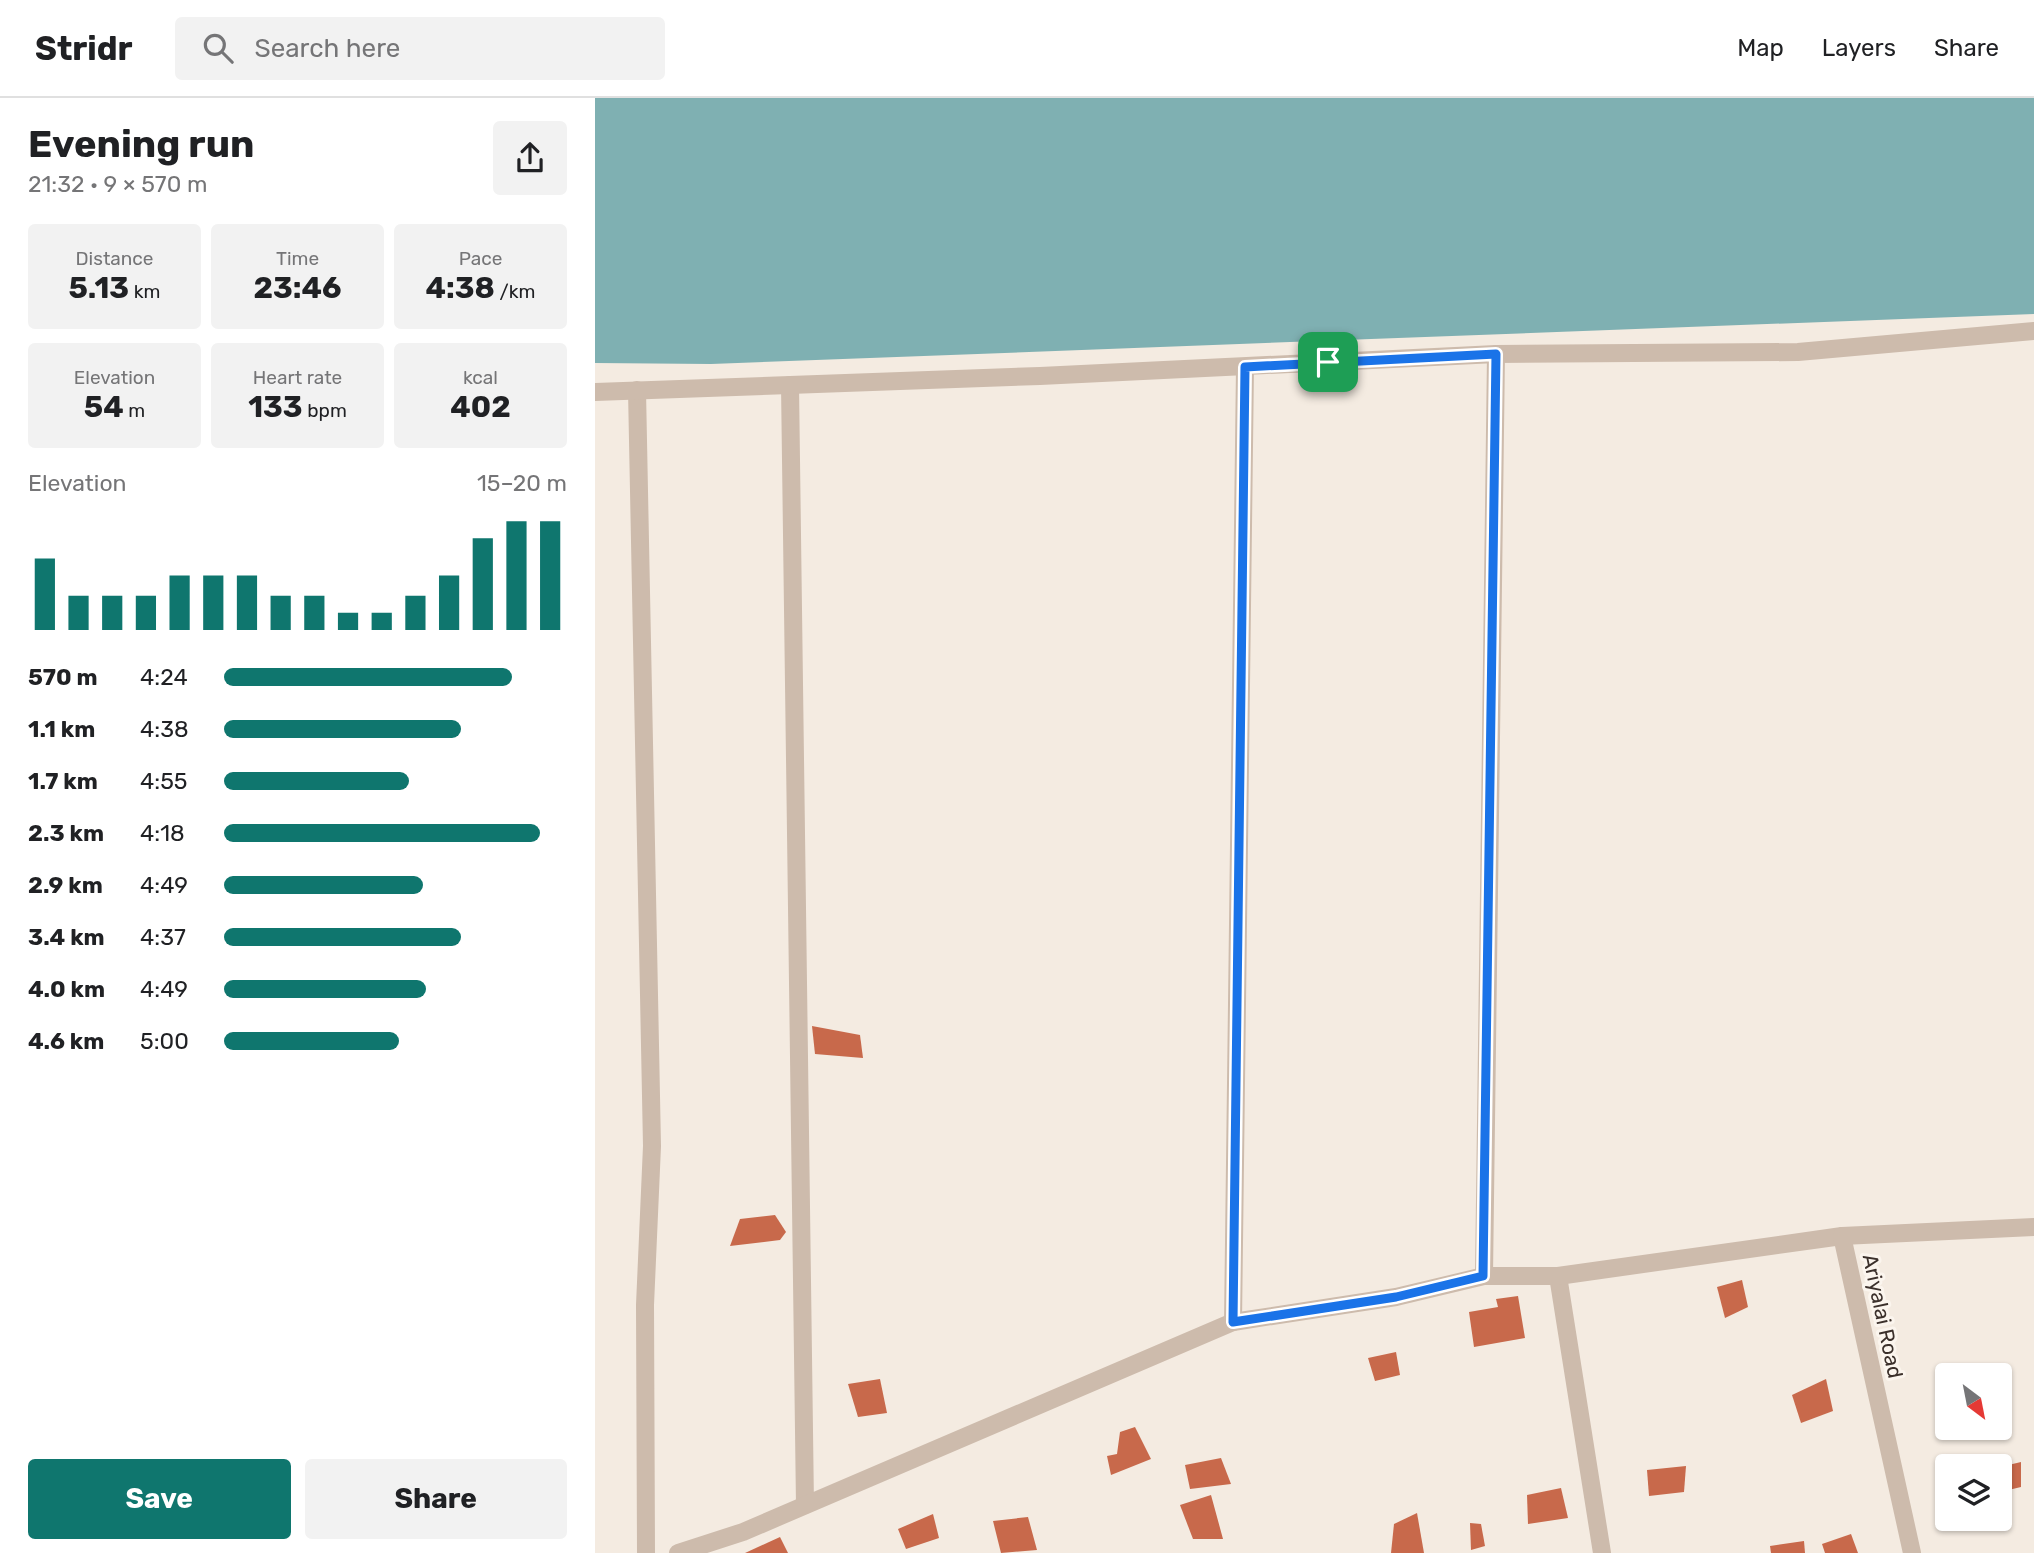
<!DOCTYPE html>
<meta charset="utf-8">
<style>
:root{--surface:#fff;--page:#f2f2f2;--text:#202124;--muted:#757577;--line:#e0e0e0;--accent:#0f766e}
body{margin:0;font-family:Rubik,sans-serif;background:var(--page);color:var(--text);height:100vh;display:flex;flex-direction:column;font-size:26px;white-space:nowrap}
*{box-sizing:border-box;margin:0}
p{font-size:23px;color:var(--muted)}
.icon{flex:none;width:38px;height:38px;fill:none;stroke:currentColor;stroke-width:2;stroke-linecap:round;stroke-linejoin:round}
.map{position:relative;flex:1;overflow:hidden}
.details{display:flex;flex-direction:column;background:var(--surface);width:595px}
.details>*{flex:none}
.needle{width:46px;rotate:148deg}
.controls{position:absolute;left:1340px;top:1265px;display:grid;gap:14px}
.controls a{display:grid;place-items:center;width:77px;height:77px;border-radius:7px;background:var(--surface);box-shadow:0 2px 5px #0004;font-size:35px}
.pin{position:absolute;display:grid;place-items:center;width:60px;height:60px;color:#fff;margin:-30px;border-radius:14px;box-shadow:0 4px 10px #0006}
.round{display:grid;place-items:center;flex:none;width:74px;height:74px;border-radius:7px;background:var(--page)}
.head{display:flex;align-items:center;justify-content:space-between;height:119px;padding:0 28px}
h1{font-size:38px;font-weight:700;line-height:52px}
.stats{display:grid;grid-template-columns:repeat(3,1fr);gap:10px;height:119px;padding:7px 28px}
.stats div{display:grid;align-content:center;border-radius:7px;background:var(--page);text-align:center}
.stats b{font-size:30px;font-weight:700}
.stats small{font-size:19px;font-weight:400}
.stats p{font-size:19px}
.chart{height:196px;padding:14px 28px}
.chart p{display:flex;justify-content:space-between}
.chart svg{width:100%;height:126px;margin-top:7px;stroke:var(--accent);stroke-width:6}
.button{display:flex;gap:14px;margin-top:auto;padding:14px 28px}
.button a{flex:1;height:80px;border-radius:7px;background:var(--accent);color:#fff;font-size:28px;font-weight:700;line-height:80px;text-align:center}
.button a+a{background:var(--page);color:var(--text)}
ul{padding:0 28px;list-style:none;font-size:23px}
li{display:grid;grid-template-columns:112px 84px 1fr;align-items:center;height:52px}
li i{height:18px;border-radius:9px;background:var(--accent)}
header{display:flex;align-items:center;gap:42px;box-sizing:border-box;height:98px;padding:0 35px;background:var(--surface);border-bottom:2px solid var(--line)}
header strong{font-size:33px}
nav{display:flex;gap:38px;margin-inline-start:auto;font-size:24px}
.search{width:490px;height:63px;background:var(--page);display:flex;align-items:center;gap:18px;box-sizing:border-box;padding:0 24px;border-radius:7px;color:var(--muted);font-size:26px}
main{display:flex;flex:1;min-height:0}
.map>svg:first-child{display:block}
</style>
<header>
<strong>Stridr</strong>
<div class="search"><svg class="icon" aria-label="search" viewBox="0 0 24 24"><circle cx="10" cy="10" r="6"/><path d="M15 15l6 6"/></svg>Search here</div>
<nav><a>Map</a><a>Layers</a><a>Share</a></nav>
</header>
<main>
<section class="details">
<div class="head"><div><h1>Evening run</h1><p>21:32 · 9 × 570 m</p></div><a class="round"><svg class="icon" aria-label="share" viewBox="0 0 24 24"><path d="M12 15V3M7 8l5-5 5 5M5 13v7h14v-7"/></svg></a></div>
<div class="stats">
<div><p>Distance</p><b>5.13<small> km</small></b></div>
<div><p>Time</p><b>23:46</b></div>
<div><p>Pace</p><b>4:38<small> /km</small></b></div>
</div>
<div class="stats">
<div><p>Elevation</p><b>54<small> m</small></b></div>
<div><p>Heart rate</p><b>133<small> bpm</small></b></div>
<div><p>kcal</p><b>402</b></div>
</div>
<div class="chart"><p><span>Elevation</span>15–20 m</p>
<svg viewBox="0 0 160 44" preserveAspectRatio="none"><path d="M5 44V19M15 44V32M25 44V32M35 44V32M45 44V25M55 44V25M65 44V25M75 44V32M85 44V32M95 44V38M105 44V38M115 44V32M125 44V25M135 44V12M145 44V6M155 44V6"/></svg>
</div>
<ul>
<li><b>570 m</b>4:24<i style="width:84%"></i></li>
<li><b>1.1 km</b>4:38<i style="width:69%"></i></li>
<li><b>1.7 km</b>4:55<i style="width:54%"></i></li>
<li><b>2.3 km</b>4:18<i style="width:92%"></i></li>
<li><b>2.9 km</b>4:49<i style="width:58%"></i></li>
<li><b>3.4 km</b>4:37<i style="width:69%"></i></li>
<li><b>4.0 km</b>4:49<i style="width:59%"></i></li>
<li><b>4.6 km</b>5:00<i style="width:51%"></i></li>
</ul>
<div class="button"><a>Save</a><a>Share</a></div>
</section>
<div class="map">
<svg width="1439" height="1455" viewBox="0 0 1439 1455">
<rect width="100%" height="100%" fill="#f4ebe1"/>
<!-- water -->
<polygon fill="#7fb0b2" points="0,0 1439,0 1439,216 116,266 0,265"/>
<!-- building -->
<g fill="#c8694b">
<polygon points="217,928 265,937 268,960 220,956"/>
<polygon points="180,1117 191,1134 185,1142 135,1148 145,1121"/>
<polygon points="1147,1182 1153,1209 1130,1220 1122,1189"/>
<polygon points="923,1198 930,1240 879,1249 874,1214 903,1209 901,1201"/>
<polygon points="801,1254 805,1277 780,1283 773,1260"/>
<polygon points="285,1281 292,1315 263,1319 253,1286"/>
<polygon points="1231,1281 1238,1313 1206,1325 1197,1297"/>
<polygon points="540,1329 556,1361 516,1377 512,1358 522,1356 525,1334"/>
<polygon points="626,1360 636,1386 595,1391 590,1367"/>
<polygon points="1426,1364 1426,1389 1405,1394 1405,1369"/>
<polygon points="1091,1368 1089,1394 1054,1398 1052,1372"/>
<polygon points="966,1390 973,1420 933,1426 932,1397"/>
<polygon points="616,1397 628,1441 598,1441 585,1407"/>
<polygon points="822,1415 829,1455 796,1455 799,1426"/>
<polygon points="338,1416 344,1440 311,1451 303,1431"/>
<polygon points="433,1419 442,1452 406,1455 398,1423"/>
<polygon points="875,1425 886,1426 890,1448 876,1452"/>
<polygon points="1256,1436 1263,1455 1230,1455 1227,1446"/>
<polygon points="185,1439 193,1455 150,1455"/>
<polygon points="1209,1443 1210,1455 1176,1455 1175,1448"/>
</g>
<g fill="none" stroke-linecap="round" stroke-linejoin="round">
<!-- minor -->
<g stroke="#cdbbac" stroke-width="18">
<polyline points="195,287 210,1407"/>
<polyline points="42,292 57,1048 50,1207 51,1455"/>
<polyline points="0,294 445,278 901,256 1203,254 1439,233"/>
<polyline points="889,1178 901,256"/>
<polyline points="963,1178 1007,1455"/>
<polyline points="638,1224 650,269"/>
<polyline points="83,1455 148,1434 638,1224 801,1199 889,1178 963,1178 1247,1138"/>
<polyline points="1317,1455 1247,1138 1439,1129"/>
</g>
</g>
<g fill="none" stroke-linecap="round" stroke-linejoin="round">
<!-- route casing -->
<g stroke="#fff" stroke-width="14">
<polygon id="route" points="901,256 888,1178 801,1199 638,1224 650,269"/>
</g>
<!-- route -->
<use href="#route" stroke="#1a73e8" stroke-width="9"/>
</g>
<g text-anchor="middle" dominant-baseline="central" stroke-width="6" stroke-linejoin="round" paint-order="stroke">
<!-- street labels -->
<g font-size="21" fill="#3b302b" stroke="#fbf5ee">
<text transform="translate(1288 1218) rotate(78)">Ariyalai Road</text>
</g>
</g>
</svg>
<div class="controls">
<a><svg class="needle" viewBox="-14 -14 28 28"><path d="M0-13l5 13h-10z" fill="#e53935"/><path d="M0 13l5-13h-10z" fill="#757577"/></svg></a>
<a><svg class="icon" aria-label="layers" viewBox="0 0 24 24"><path d="M12 4l9 5-9 5-9-5zM3 14l9 5 9-5"/></svg></a>
</div>
<div class="pin" style="left:733px;top:264px;background:#1e9e55"><svg class="icon" aria-label="arrive" viewBox="0 0 24 24"><path d="M6 21V4h12l-3 4 3 4H6"/></svg></div>
</div>
</main>
